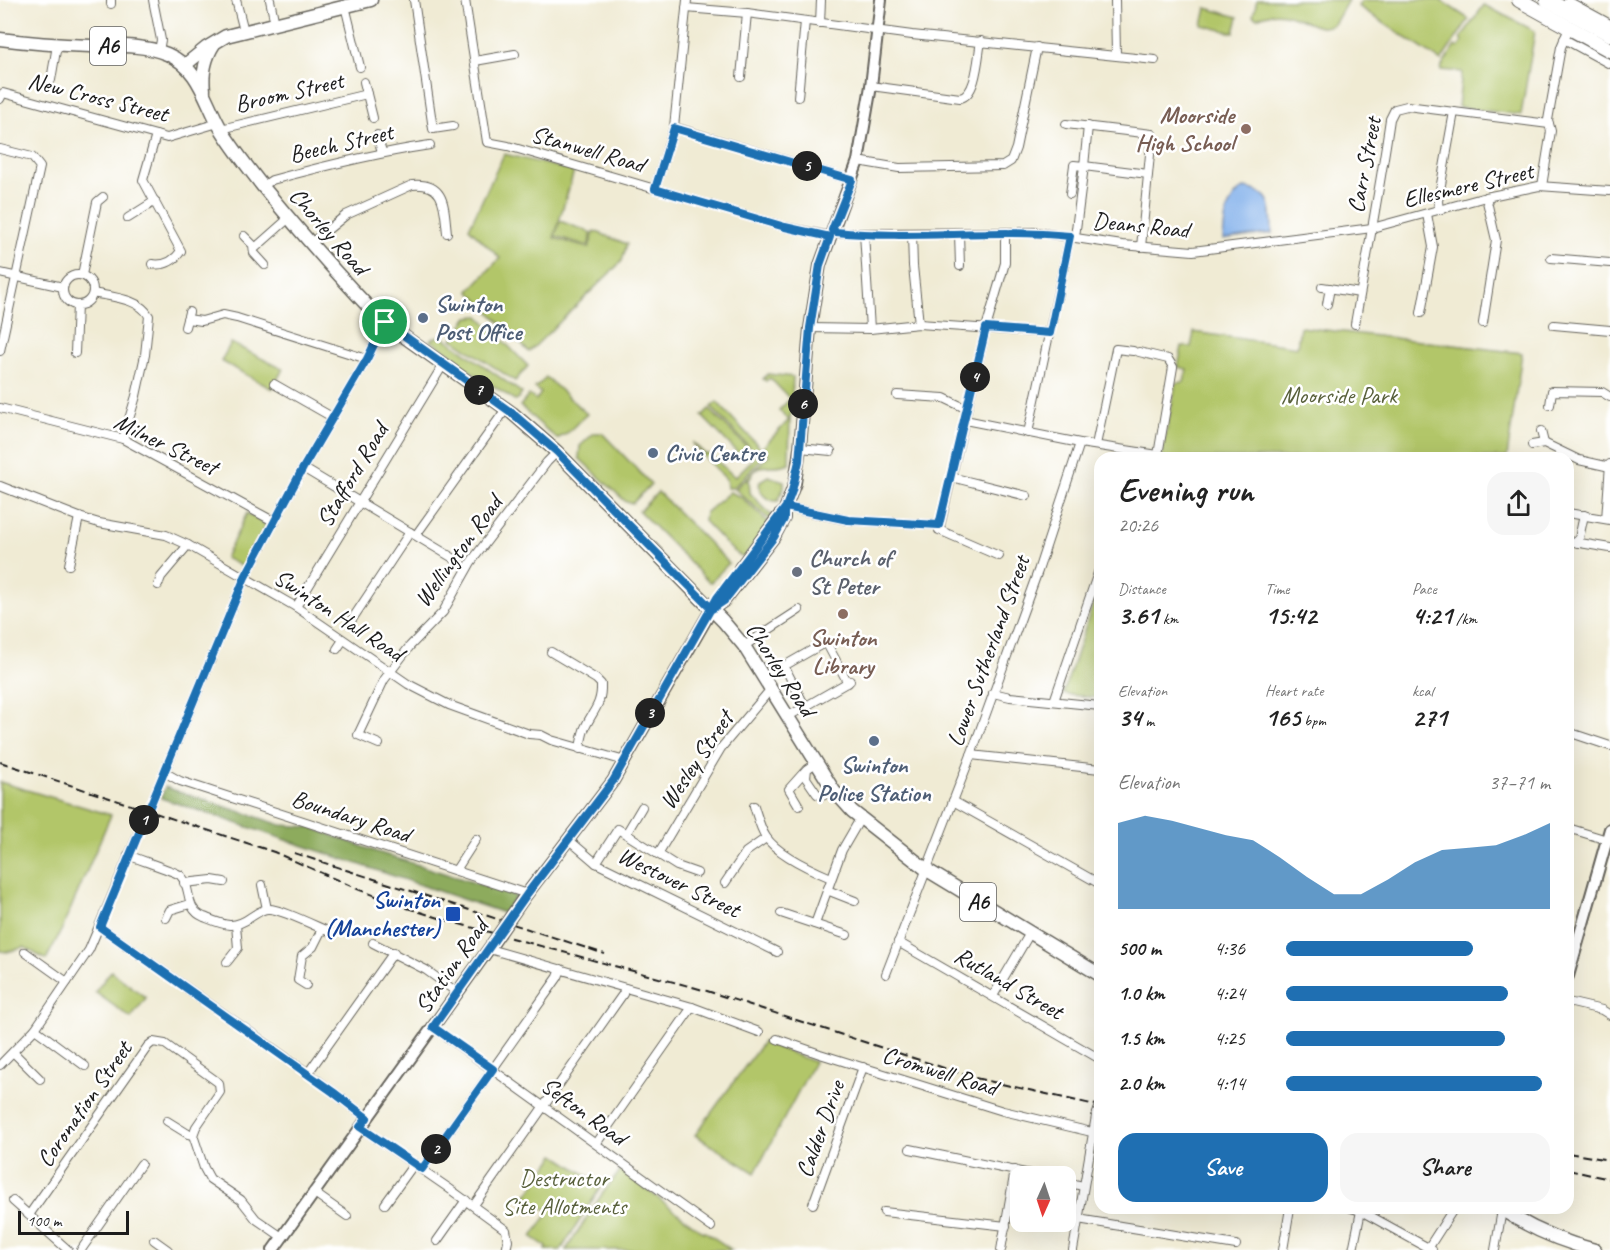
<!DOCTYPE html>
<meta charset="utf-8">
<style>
:root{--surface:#fff;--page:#f6f6f6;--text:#222;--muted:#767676;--accent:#1f6fb2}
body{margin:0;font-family:Caveat,sans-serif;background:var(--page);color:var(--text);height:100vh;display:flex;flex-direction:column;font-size:22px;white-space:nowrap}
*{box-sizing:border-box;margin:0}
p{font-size:20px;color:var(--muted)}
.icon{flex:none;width:33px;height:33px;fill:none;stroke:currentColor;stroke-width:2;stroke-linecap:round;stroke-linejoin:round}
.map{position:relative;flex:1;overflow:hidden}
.drawer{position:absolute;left:1094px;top:452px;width:480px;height:762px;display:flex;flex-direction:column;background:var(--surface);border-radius:18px;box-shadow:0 6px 24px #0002}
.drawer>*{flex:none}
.needle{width:39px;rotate:183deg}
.controls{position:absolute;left:1010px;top:1166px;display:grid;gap:12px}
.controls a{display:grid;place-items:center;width:66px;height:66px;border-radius:12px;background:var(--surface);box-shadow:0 6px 24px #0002;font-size:30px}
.scale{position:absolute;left:18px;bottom:15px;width:111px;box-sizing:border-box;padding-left:6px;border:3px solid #1c1c1c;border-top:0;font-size:16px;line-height:21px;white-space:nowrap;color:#1c1c1c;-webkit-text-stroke:4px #fff;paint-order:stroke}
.pin{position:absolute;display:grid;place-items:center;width:51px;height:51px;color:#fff;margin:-26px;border:3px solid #fff;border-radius:50%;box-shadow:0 2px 6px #0007}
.km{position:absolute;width:30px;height:30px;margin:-15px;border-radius:50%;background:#222;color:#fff;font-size:16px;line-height:30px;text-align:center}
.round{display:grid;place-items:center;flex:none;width:63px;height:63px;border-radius:18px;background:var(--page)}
.headline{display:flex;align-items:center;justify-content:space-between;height:102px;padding:0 24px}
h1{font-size:33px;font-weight:600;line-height:45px}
.metrics{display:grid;grid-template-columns:repeat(3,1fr);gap:9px;height:102px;padding:6px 24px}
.metrics div{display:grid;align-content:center}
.metrics b{font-size:26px;font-weight:600}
.metrics small{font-size:16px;font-weight:400}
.metrics p{font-size:16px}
.chart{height:168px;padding:12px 24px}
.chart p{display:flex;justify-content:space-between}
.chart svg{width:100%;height:108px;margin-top:6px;fill:var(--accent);opacity:.7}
.button{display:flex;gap:12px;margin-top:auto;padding:12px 24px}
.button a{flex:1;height:69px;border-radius:18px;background:var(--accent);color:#fff;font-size:24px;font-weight:600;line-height:69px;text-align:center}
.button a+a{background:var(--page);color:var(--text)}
ul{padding:0 24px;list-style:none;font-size:20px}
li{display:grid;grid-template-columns:96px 72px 1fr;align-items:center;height:45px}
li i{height:15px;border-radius:8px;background:var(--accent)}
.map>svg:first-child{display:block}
</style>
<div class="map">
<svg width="1610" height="1250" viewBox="0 0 1610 1250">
<rect width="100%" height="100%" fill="#fff"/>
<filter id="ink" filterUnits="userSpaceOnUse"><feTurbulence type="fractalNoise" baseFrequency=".0167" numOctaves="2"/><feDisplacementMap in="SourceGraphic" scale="12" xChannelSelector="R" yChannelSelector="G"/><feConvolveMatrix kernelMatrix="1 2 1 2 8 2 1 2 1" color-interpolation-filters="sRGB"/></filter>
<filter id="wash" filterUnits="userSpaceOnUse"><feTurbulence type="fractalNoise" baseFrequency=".008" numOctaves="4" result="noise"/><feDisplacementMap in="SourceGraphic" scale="24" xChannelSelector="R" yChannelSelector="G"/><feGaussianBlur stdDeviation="1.35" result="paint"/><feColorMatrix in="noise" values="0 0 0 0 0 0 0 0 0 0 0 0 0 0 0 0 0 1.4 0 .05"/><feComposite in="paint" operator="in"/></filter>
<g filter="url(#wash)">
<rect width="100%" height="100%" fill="#f0ebd4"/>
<!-- green -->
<g fill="#b2c669" stroke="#677142" stroke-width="1.5">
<path d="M1257 0H1348L1335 23C1312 39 1294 0 1257 18L1253 16Z"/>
<polygon points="1362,0 1440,0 1469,19 1441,61 1358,6"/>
<polygon points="1484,5 1535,31 1521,115 1458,107 1462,72 1441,70 1442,66 1455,46 1458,48 1463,41 1460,39"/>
<polygon points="1206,8 1238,17 1234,33 1202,25"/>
<polygon points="504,154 574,171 554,238 589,248 594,231 627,244 622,261 529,352 469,291 500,258 469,228"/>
<polygon points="560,221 592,233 588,246 555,236"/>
<polygon points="479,316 528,366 515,381 452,339 468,317"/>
<polygon points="1300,327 1522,353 1507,457 1161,458 1176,383 1184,382 1187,369 1178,367 1182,346 1191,347 1194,332 1297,347"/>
<polygon points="439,336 446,339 522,393 516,401 464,367 448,352 430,340"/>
<polygon points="231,343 283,369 272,389 221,361"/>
<polygon points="768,374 793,377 791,415 788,419 779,410 790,399 770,378 766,381 763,379"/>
<polygon points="546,377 587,414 566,434 557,439 520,406 529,395 536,400 541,393 535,388"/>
<polygon points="717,402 766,454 733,488 727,488 726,479 693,445 693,443 705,454 709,454 735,477 757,455 711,407"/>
<polygon points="709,409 747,447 739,454 702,416"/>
<path d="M790 419 789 463C773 471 758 458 750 479H745L769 455 763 447Z"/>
<polygon points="594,433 602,433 651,484 633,503 626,502 579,458 580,446"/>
<path d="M768 476 784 481V487L778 501C767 502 757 492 760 481Z"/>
<polygon points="744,480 749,481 750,493 772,516 771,521 735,489"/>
<polygon points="658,492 729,563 710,583 639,511"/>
<polygon points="730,492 741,497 770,524 743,558 730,548 704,521 705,513"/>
<polygon points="247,513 266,525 243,567 225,558"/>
<polygon points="1099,586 1099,698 1063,694"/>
<polygon points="0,782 111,815 62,929 46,960 24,947 8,952 0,951"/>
<polygon points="111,971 146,998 131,1018 95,992"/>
<polygon points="763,1042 814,1062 755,1173 695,1135"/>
<polygon points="555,1155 602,1185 561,1250 546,1250 547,1247 532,1237 549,1212 534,1201 532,1203 525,1198"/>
<polygon points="621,1170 703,1232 704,1231 732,1250 566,1250 602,1194"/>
</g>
<!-- forest -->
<polygon fill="#8dab5d" stroke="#54643c" stroke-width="1.5" points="165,787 281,825 310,827 374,851 516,896 504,913 161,798"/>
<!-- water -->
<path fill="#80afea" stroke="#4e6683" stroke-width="1.5" d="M1244 188C1274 192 1271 208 1272 233L1223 240C1224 221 1226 199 1244 188Z"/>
</g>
<g filter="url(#ink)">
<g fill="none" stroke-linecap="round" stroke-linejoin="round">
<!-- street casing -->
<g stroke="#66645c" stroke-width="10">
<g id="street">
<polyline points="153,0 161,40 159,51"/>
<polyline points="236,0 244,31"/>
<polyline points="270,0 275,24"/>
<polyline points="414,0 433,129 453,126"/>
<polyline points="465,0 487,142 508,146 785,227 830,236"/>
<polyline points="1115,0 1116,55"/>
<polyline points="1568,1 1610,24"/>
<polyline points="111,4 111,0"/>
<polyline points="345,6 360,67"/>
<polyline points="686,8 747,13 912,35 1155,60"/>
<polyline points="820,23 821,0"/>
<polyline points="1564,39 1610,64"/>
<polyline points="475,61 515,54"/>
<polyline points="741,77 747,13"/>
<polyline points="51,80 57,45"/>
<polyline points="364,82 373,118"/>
<path d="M871 86 960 98C977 95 978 56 981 41"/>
<polyline points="798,97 805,21"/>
<polyline points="0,99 3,93 167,138 218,123"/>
<polyline points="1066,124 1152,134 1141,247"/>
<polyline points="674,127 852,180"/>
<polyline points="221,129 367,94"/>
<polyline points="377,135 382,152"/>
<polyline points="0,149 32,157 40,167 0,351"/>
<polyline points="858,161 899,168 1003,166 1011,161 1016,148 1037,47"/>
<path d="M263 186 272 180C324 166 376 153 430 145"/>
<polyline points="1542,186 1551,131 1548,120 1561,47 1569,28"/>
<polyline points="655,189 674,127 687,0"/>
<polyline points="1070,194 1074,165 1084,166 1088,126"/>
<polyline points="1439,210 1438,201 1454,112"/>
<polyline points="128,218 155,201"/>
<polyline points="832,230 840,233 864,233 1036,232 1122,245 1193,251 1372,228 1486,197 1539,186 1610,191"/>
<polyline points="864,233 870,329"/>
<polyline points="959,233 960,266"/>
<polyline points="912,234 913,266 919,324"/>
<polyline points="244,236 253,245 254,253 265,265"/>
<polyline points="1075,237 1084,166 1148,174"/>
<path d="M310 244 346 215 412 185C446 182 444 207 447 233"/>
<polyline points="254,249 289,218"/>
<polyline points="1551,258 1610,263"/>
<path d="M152 264C164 266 174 261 181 251L143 180 156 135"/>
<polyline points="0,273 63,287"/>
<circle cx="78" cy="290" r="15"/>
<polyline points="82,275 97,202 103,197"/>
<polyline points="1322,287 1360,293"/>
<path d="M93 293C111 297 139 298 149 316L145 355 136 396 123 439"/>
<polyline points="1327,304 1330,288"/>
<polyline points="1421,313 1433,247 1427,214"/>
<polyline points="187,319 202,321 223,315 237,318 367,359"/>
<polyline points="1483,323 1496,240 1486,197"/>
<path d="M1355 324C1367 255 1380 188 1390 119L1395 109 1407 106 1549 124"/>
<polyline points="1554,325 1610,330"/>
<polyline points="185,327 189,312"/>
<polyline points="810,328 870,329 919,324 1050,333"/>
<polyline points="75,353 77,305"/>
<polyline points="274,384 332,417"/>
<polyline points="897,395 944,398 967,409"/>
<polyline points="1550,405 1552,391 1602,392 1610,397"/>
<polyline points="0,408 123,439 275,522"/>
<polyline points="965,420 1080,443 1158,455 1173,367 1168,359 1139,352"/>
<polyline points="1541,431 1544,443"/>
<polyline points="1028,433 1070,236"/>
<polyline points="1096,445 1116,349 1133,351"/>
<polyline points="1532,445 1544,443 1579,460 1610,467"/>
<polyline points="800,448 831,451"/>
<polyline points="303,468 458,561"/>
<polyline points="951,477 1027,496"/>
<polyline points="0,486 79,517 99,523 166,535 188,545 296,607 408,684 449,705 529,734 541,735 551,740 625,761"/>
<polyline points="786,507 847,520 939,525"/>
<polyline points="1568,513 1610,520"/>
<polyline points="1606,519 1610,464"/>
<polyline points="416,535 506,409"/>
<polyline points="1568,541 1610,548"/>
<polyline points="1578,543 1584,515"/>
<polyline points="999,556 939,530 986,328 1005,263 1005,232"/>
<polyline points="69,565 79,517"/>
<polyline points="158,585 161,577 188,545"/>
<polyline points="296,607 443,365"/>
<polyline points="351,621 410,532"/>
<polyline points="744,646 799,610"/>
<polyline points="337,649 343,640"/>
<path d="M551 652 596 679 601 684C602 706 592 711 584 730 582 736 581 742 580 749"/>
<polyline points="993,693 1010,697 1100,706"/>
<polyline points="1054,701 1100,567"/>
<polyline points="806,708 784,666 826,642 848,683"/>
<polyline points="787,717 850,681"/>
<polyline points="1568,732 1610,746"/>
<polyline points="379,744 358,735 384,680 410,646 443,612 471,562 547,462 557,452"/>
<polyline points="971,755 1100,769"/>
<polyline points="816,763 807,769 806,778 817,794 822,796 834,791"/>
<polyline points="164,772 180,781 527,894"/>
<polyline points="159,785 245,577 303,468 367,359 385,322"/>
<polyline points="953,801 1100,884"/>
<path d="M754 806C757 815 760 828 766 837 778 855 812 870 831 878"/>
<polyline points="799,806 789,789 806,770"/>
<polyline points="1568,828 1607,840"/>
<polyline points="626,834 642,807"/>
<polyline points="569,840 596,863 777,952"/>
<polyline points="658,854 721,748 770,690"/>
<path d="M128 855C137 859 174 871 180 875 193 887 183 908 204 917 224 925 233 930 251 917 256 914 262 909 268 909 280 908 319 928 332 933"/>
<polyline points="596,863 618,829 677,866 697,873"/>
<polyline points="456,870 476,839"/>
<polyline points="184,883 212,880 224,882"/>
<polyline points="725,883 746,852 766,838"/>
<polyline points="262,885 267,909"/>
<polyline points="827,890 855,901"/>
<polyline points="781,913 847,935"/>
<polyline points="166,918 170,910 190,904"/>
<polyline points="815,924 842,850 860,819"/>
<polyline points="100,927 308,1073 367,1118"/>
<polyline points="898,942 1100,1059"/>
<polyline points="373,943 426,970 458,993"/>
<polyline points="489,949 692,1007 759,1032"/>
<polyline points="25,952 67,982"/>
<polyline points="227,962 238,948 236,925"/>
<polyline points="886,974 971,755 1038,571 1080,443"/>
<polyline points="306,985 298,980 302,956 313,947 322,929"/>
<polyline points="993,996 1030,933"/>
<polyline points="1568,1002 1602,1010 1610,1015"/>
<polyline points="433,1027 711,1227"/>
<polyline points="35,1029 85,1066"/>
<polyline points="777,1039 820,1054 1003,1111 1100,1134"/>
<polyline points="13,1052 40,1079"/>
<polyline points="0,1065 35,1029 89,950 142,825"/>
<polyline points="308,1073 394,952"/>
<polyline points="167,1121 188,1134 193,1135"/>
<polyline points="360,1127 447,1187 506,1230 508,1241 506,1250"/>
<polyline points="193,1135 204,1168 210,1179 241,1200 256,1219 282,1237"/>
<polyline points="596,1144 692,1007"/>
<polyline points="910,1149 1040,1176"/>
<polyline points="422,1169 558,977 561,969"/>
<polyline points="1065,1182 1083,1186"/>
<polyline points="313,1192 347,1216"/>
<polyline points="13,1201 68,1250"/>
<polyline points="385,1204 414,1164"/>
<polyline points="813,1204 863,1067"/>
<polyline points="474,1205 623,994 625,988"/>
<polyline points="1351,1208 1361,1211 1432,1250"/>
<polyline points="884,1212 1006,1226"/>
<polyline points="29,1215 148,1046 153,1042 165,1044 219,1083 220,1092 196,1127 193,1135"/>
<polyline points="1078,1219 1236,1245"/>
<polyline points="154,1240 168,1250"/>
<polyline points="437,1241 466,1200"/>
<polyline points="81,1250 141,1164"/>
<polyline points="1001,1250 1015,1170"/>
<polyline points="1073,1250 1096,1116"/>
<polyline points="1283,1250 1290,1208"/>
<polyline points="1353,1250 1361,1211"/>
<polyline points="1427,1250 1454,1208"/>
<polyline points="1495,1250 1502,1210"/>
</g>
</g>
<!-- secondary casing -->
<g stroke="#66645c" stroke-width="14">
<g id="secondary">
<polyline points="740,568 779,516 784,512"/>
<polyline points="712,609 724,601 774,537 784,518 784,512 795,483 800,448 810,328 820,265 858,161 871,86 881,0"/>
<polyline points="523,899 613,781 714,605"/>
<polyline points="1568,976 1610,829"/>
<polyline points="273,1250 493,943"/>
</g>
</g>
<!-- primary casing -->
<g stroke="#66645c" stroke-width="15">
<g id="primary">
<path d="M0 39C30 43 60 45 91 46 116 46 143 44 167 54 200 68 205 102 221 129 234 150 249 169 264 188 302 234 340 278 382 321L512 413 557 452 723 621 744 646 834 791 852 811 927 870 1100 975"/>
<polyline points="185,65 206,48 226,36 371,0"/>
<path d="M204 90C202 74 205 58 214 44"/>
<path d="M1499 1208C1528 1227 1561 1242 1595 1250"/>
</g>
</g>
<!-- highway casing -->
<g stroke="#66645c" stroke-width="16">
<g id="highway">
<polyline points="1519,0 1610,50"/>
<polyline points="1547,0 1610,34"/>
</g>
</g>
<!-- street -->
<use href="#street" stroke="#fff" stroke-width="8"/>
<!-- secondary -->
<use href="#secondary" stroke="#fff" stroke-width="10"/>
<!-- primary -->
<use href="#primary" stroke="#fff" stroke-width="12"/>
<!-- highway -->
<use href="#highway" stroke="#fff" stroke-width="14"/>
<!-- rail -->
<g stroke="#1c1c1c" stroke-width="2" stroke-dasharray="9 4.5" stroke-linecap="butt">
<polyline points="0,762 274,852 360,890 404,907 452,922 707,991 975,1078 1100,1106"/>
<polyline points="294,853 605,954"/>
<polyline points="1568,1153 1610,1160"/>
<polyline points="1568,1170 1610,1179"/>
</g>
<!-- street-bridge casing -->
<g stroke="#66645c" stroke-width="10" stroke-linecap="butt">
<g id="street-bridge">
<polyline points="142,825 159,785"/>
<polyline points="1096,1116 1100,1105"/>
</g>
</g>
<!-- secondary-bridge casing -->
<g stroke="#66645c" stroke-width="14" stroke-linecap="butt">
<polyline id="secondary-bridge" points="493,943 523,899"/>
</g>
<!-- street-bridge -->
<use href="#street-bridge" stroke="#fff" stroke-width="8"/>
<!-- secondary-bridge -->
<use href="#secondary-bridge" stroke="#fff" stroke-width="10"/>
</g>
</g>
<g fill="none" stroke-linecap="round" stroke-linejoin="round" filter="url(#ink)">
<!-- route casing -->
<g stroke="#fff" stroke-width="12">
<path id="route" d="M385 322 367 359 303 468 245 577 100 927 333 1092 367 1118 360 1127 422 1169 493 1069 433 1027 527 894 613 781 717 598 786 507 848 520 939 525 986 328 1050 333 1070 236C992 228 914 240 836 232L832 230 852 180 674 128 655 189 785 227 830 237 820 265 810 328 799 461 792 491 784 512V519L774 537 724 601 712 609 557 452 512 413 385 322"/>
</g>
<!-- route -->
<use href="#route" stroke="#1f6fb2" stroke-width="8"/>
</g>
<!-- markers -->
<g fill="#8d6e63" stroke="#fff" stroke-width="2">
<circle cx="1246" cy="129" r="6"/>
<circle cx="843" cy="614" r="6"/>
</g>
<g fill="#5c6f8a" stroke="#fff" stroke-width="2">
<circle cx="423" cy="318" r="6"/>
<circle cx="653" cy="453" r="6"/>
<circle cx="874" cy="741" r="6"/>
</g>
<circle fill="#6b7280" stroke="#fff" stroke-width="2" cx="797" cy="572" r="6"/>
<rect fill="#1a4fb4" stroke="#fff" stroke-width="2" x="445" y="906" width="16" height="16" rx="3"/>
<g text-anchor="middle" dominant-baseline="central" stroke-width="5" stroke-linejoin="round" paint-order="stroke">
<!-- shield labels -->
<g fill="#fff" stroke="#606060" stroke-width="1.5">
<rect x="90" y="27" width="36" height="38" rx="4.5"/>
<rect x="960" y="883" width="36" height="38" rx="4.5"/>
</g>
<g font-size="22" font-weight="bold" fill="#1c1c1c">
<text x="108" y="46">A6</text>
<text x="978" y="902">A6</text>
</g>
<!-- street labels -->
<g font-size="24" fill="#1c1c1c" stroke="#fff">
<text transform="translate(289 92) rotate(-13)">Broom Street</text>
<text transform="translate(98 97) rotate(14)">New Cross Street</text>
<text transform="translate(341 143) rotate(-13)">Beech Street</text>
<text transform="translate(588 149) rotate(16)">Stanwell Road</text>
<text transform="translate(1364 165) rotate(-79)">Carr Street</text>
<text transform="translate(1468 185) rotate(-13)">Ellesmere Street</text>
<text transform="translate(1141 225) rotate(6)">Deans Road</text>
<text transform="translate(329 231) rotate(49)">Chorley Road</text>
<text transform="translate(166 444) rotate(26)">Milner Street</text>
<text transform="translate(352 475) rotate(-59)">Stafford Road</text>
<text transform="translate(458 551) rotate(-54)">Wellington Road</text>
<text transform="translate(339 615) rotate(33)">Swinton Hall Road</text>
<text transform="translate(988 651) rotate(-70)">Lower Sutherland Street</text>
<text transform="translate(781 669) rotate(57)">Chorley Road</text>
<text transform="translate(696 760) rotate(-56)">Wesley Street</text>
<text transform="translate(351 816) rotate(18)">Boundary Road</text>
<text transform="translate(679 882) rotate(26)">Westover Street</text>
<text transform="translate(451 966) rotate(-55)">Station Road</text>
<text transform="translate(1009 983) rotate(30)">Rutland Street</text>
<text transform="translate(940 1071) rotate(17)">Cromwell Road</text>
<text transform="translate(84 1104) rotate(-55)">Coronation Street</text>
<text transform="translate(584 1111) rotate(36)">Sefton Road</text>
<text transform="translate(820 1129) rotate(-70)">Calder Drive</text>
</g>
<!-- education labels -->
<g font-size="24" font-weight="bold" fill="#785e54" stroke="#fff" text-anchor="end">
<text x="1234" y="115">Moorside<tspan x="1234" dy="28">High School</tspan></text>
<text x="843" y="638" text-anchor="middle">Swinton<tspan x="843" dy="28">Library</tspan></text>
</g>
<!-- service labels -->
<g font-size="24" font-weight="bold" fill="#4e5e75" stroke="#fff" text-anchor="start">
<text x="435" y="304">Swinton<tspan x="435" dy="28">Post Office</tspan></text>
<text x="665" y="453">Civic Centre</text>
<text x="874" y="765" text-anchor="middle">Swinton<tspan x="874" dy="28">Police Station</tspan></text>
</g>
<!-- park labels -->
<g font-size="24" fill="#58603b" stroke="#fff">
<text x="1339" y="395">Moorside Park</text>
<text x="564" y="1178">Destructor<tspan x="564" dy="28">Site Allotments</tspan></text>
</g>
<!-- worship labels -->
<g font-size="24" font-weight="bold" fill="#5b616d" stroke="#fff" text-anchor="start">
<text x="809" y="558">Church of<tspan x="809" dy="28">St Peter</tspan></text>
</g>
<!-- transit labels -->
<g font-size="24" font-weight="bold" fill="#164399" stroke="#fff" text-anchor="end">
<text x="440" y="900">Swinton<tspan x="440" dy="28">(Manchester)</tspan></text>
</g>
</g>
</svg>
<div class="controls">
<a><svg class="needle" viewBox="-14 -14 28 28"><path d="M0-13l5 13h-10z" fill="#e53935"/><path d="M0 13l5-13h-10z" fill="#767676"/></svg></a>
</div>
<div class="scale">100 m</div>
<div class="pin" style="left:385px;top:322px;background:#1e9e55"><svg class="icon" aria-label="arrive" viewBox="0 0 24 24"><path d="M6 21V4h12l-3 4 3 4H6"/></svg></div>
<b class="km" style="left:144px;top:820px">1</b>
<b class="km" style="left:436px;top:1149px">2</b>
<b class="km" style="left:650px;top:713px">3</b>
<b class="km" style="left:975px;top:377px">4</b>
<b class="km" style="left:807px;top:166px">5</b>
<b class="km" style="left:803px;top:404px">6</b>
<b class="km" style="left:479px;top:390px">7</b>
<section class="drawer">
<div class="headline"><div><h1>Evening run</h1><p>20:26</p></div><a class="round"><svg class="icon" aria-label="share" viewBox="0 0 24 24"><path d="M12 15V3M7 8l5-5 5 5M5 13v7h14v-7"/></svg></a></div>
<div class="metrics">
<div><p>Distance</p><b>3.61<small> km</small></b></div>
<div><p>Time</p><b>15:42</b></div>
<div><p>Pace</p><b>4:21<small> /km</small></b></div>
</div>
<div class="metrics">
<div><p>Elevation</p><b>34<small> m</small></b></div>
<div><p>Heart rate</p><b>165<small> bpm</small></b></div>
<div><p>kcal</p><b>271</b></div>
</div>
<div class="chart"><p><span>Elevation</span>37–71 m</p>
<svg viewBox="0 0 160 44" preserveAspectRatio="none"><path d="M0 44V9L10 6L20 8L30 11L40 14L50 16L60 23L70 31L80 38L90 38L100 32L110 25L120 20L130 19L140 18L150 14L160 9V44z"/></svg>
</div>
<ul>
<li><b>500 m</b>4:36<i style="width:71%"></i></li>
<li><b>1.0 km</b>4:24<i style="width:84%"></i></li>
<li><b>1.5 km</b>4:25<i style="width:83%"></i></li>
<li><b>2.0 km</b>4:14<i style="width:97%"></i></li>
</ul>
<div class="button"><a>Save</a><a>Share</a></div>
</section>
</div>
